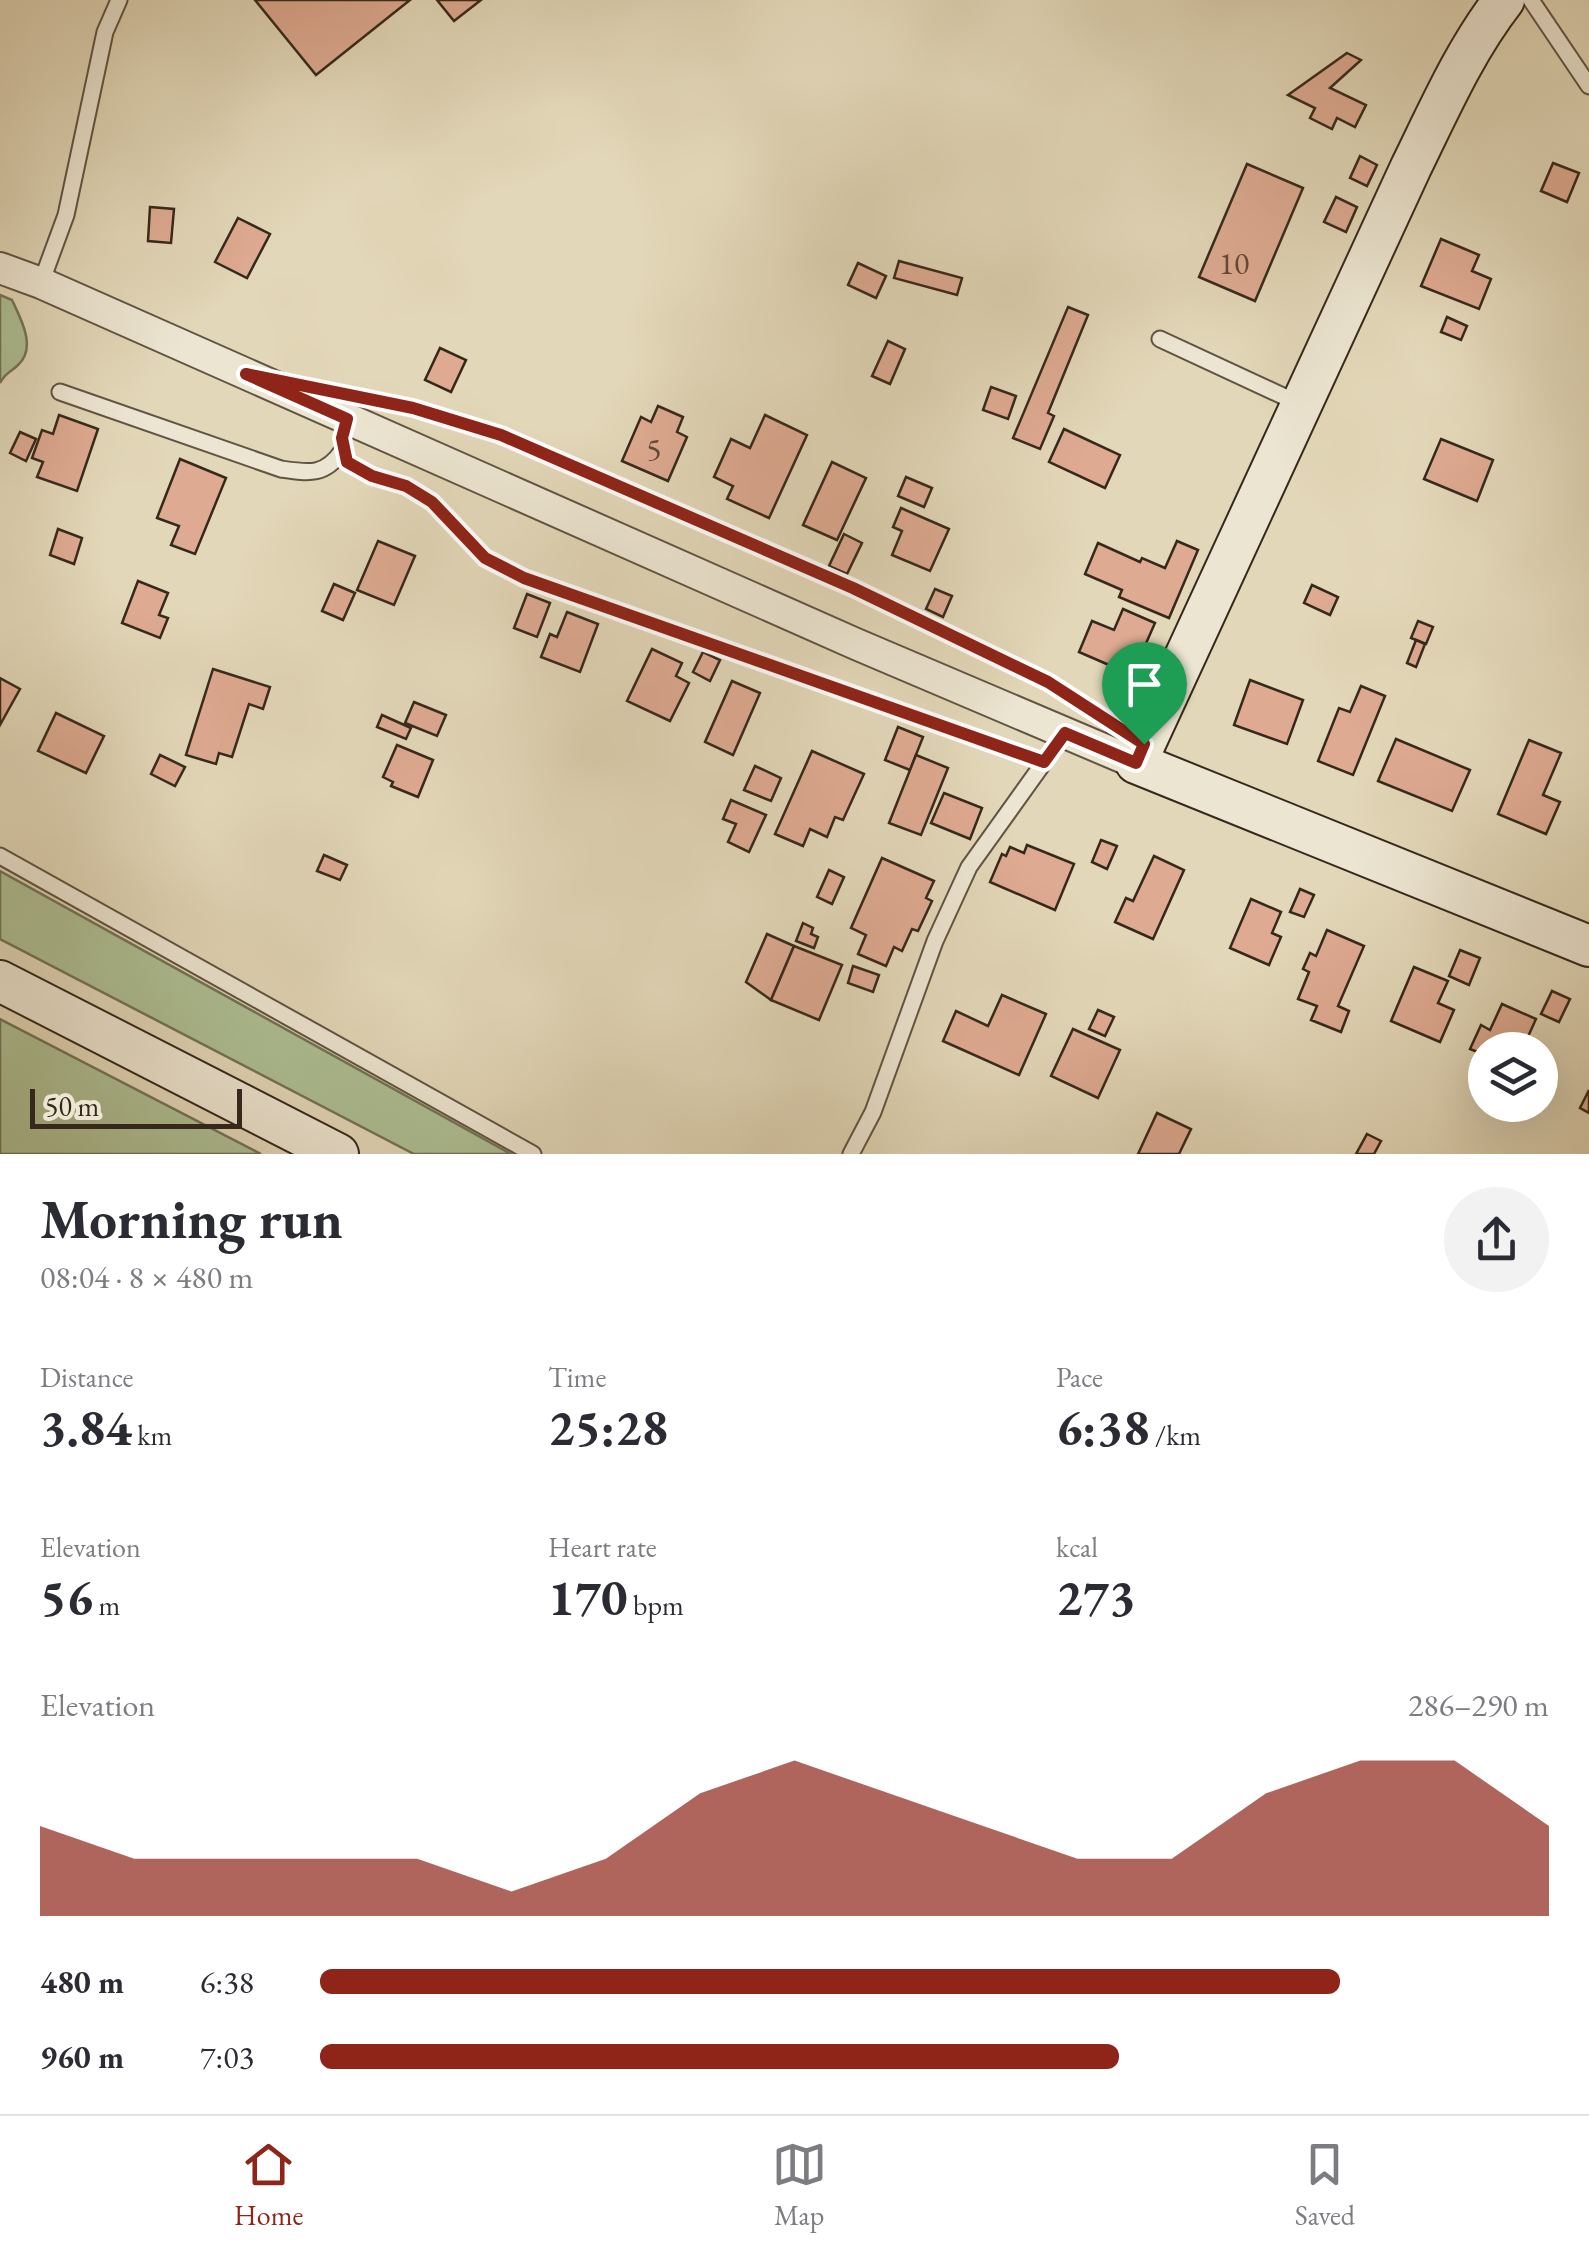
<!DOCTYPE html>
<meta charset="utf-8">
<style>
:root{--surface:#fff;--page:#f2f2f3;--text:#2b2b33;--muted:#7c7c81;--line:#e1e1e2;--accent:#8f2418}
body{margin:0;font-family:"EB Garamond",serif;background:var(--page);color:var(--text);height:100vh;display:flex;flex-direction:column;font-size:38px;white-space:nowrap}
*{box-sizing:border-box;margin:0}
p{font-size:32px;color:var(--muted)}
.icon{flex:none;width:55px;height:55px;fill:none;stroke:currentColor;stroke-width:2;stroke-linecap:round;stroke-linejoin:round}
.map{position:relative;height:1154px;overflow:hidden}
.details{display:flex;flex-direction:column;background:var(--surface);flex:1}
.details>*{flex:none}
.tools{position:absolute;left:1468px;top:1032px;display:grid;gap:20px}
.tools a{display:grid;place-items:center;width:90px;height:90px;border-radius:50%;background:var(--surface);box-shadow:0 10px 40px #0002;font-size:50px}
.scale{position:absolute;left:30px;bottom:25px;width:212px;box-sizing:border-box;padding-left:10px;border:5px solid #36291b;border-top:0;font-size:28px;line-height:35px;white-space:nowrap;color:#36291b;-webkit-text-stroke:8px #ece5d1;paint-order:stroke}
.pin{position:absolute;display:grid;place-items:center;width:85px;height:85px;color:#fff;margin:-102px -42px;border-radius:50% 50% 50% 0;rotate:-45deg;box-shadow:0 0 10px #0007}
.pin .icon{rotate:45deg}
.round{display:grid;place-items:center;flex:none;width:105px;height:105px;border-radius:52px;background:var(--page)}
.overview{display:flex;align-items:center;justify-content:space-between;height:170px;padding:0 40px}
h1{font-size:55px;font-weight:700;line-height:75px}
.stats{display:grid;grid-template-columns:repeat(3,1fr);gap:15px;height:170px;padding:10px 40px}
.stats div{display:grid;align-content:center}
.stats b{font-size:50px;font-weight:700}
.stats small{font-size:28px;font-weight:400}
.stats p{font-size:28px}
.chart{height:280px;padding:20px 40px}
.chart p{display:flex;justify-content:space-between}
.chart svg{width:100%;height:180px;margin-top:10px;fill:var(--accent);opacity:.7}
ul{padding:0 40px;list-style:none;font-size:32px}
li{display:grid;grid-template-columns:160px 120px 1fr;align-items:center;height:75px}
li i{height:25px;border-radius:12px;background:var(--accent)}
.menu{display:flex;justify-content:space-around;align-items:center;height:140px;border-top:2px solid var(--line);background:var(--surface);font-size:28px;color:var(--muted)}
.menu a{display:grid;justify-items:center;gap:5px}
.menu .current{color:var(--accent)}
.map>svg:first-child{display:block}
</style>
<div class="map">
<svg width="1589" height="1154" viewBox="0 0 1589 1154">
<rect width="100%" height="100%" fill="#e2d7b8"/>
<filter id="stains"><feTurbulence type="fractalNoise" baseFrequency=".002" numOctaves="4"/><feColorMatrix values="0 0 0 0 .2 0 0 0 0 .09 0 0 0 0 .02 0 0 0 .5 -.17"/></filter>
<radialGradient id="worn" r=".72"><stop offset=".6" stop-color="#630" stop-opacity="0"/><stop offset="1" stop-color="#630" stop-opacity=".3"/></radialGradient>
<!-- green -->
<g fill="#adbf94" stroke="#727458" stroke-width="2.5">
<path d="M0 295 12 300C21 319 37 348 18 365 11 372 5 373 0 383Z"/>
<polygon points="0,871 511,1154 414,1154 0,939"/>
<polygon points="0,1019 261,1154 0,1154"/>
</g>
<!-- building -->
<g fill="#deaa92" stroke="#36291b" stroke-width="2.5">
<polygon points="255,0 410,0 316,75"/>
<polygon points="437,0 481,0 454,21"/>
<polygon points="1347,53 1361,60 1330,88 1366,105 1355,127 1337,118 1332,129 1310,118 1315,108 1288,95"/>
<polygon points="1360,156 1377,165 1367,186 1350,178"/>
<polygon points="1553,163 1579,173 1567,202 1541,191"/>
<polygon points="1247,164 1303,188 1255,301 1199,277"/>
<polygon points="1336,197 1357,207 1346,232 1324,222"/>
<polygon points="150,207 174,209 171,243 148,241"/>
<polygon points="238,218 270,234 247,278 215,262"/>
<polygon points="1441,239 1479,255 1472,271 1491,279 1479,309 1421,286"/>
<polygon points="899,261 962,278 957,295 894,278"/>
<polygon points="858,263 886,276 876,298 848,285"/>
<polygon points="1068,307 1088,315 1048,413 1054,416 1040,449 1013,438"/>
<polygon points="1447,317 1467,326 1461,340 1441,332"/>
<polygon points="888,341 905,349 890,384 872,376"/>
<polygon points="440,348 466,360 451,392 425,380"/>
<polygon points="991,387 1016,396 1008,419 983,410"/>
<polygon points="658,406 683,417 677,432 687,437 668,481 622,461 641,417 651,422"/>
<polygon points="59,415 98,429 77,491 37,477 43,462 32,458 42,430 53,434"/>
<polygon points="765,415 807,435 769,518 727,499 733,486 714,477 731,439 750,448"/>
<polygon points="1064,429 1120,455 1105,488 1049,462"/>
<polygon points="20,432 36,439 26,461 10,453"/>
<polygon points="1441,439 1493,460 1477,501 1424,479"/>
<polygon points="180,459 226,478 195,554 171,545 179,526 157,518"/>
<polygon points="832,462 866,478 837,540 803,525"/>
<polygon points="906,477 932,488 924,507 898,496"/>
<polygon points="901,508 949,529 930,571 892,555 902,531 893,527"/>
<polygon points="58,529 82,538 74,564 50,555"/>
<polygon points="844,534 862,543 847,574 829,566"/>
<polygon points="378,541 415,556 394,605 357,590"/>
<polygon points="1177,541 1198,550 1169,618 1119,597 1122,590 1085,574 1098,543 1140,562 1142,558 1165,568"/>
<polygon points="138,581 168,593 159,615 168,618 160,638 122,623"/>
<polygon points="334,584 355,593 343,620 322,611"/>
<polygon points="1312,585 1338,597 1330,615 1304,603"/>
<polygon points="935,589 952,596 943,617 926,609"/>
<polygon points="527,594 550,603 537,637 514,628"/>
<polygon points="1123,609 1155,623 1132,675 1079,652 1092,621 1114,630"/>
<polygon points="567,612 598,624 580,672 541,657 550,634 557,637"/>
<polygon points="1418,621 1433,627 1426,644 1411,638"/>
<polygon points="1416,640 1425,644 1416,667 1407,663"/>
<polygon points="652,649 682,663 676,676 689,683 670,721 627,701"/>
<polygon points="703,652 720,660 710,681 693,672"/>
<polygon points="213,669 270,687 263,709 249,704 232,757 219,753 216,764 186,755"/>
<polygon points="0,678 20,689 0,725"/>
<polygon points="1250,680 1303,700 1287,744 1234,725"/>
<polygon points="732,681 760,693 733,755 705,742"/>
<polygon points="1361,686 1385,696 1353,775 1318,761 1339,708 1350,712"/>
<polygon points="414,702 446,715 437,736 405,723"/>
<polygon points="56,713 104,736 86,773 38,751"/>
<polygon points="382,715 411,728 406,739 377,727"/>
<polygon points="898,727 923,737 910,770 885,760"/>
<polygon points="1396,739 1470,770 1452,811 1378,781"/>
<polygon points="1529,740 1561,753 1543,795 1560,802 1546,834 1498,814"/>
<polygon points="397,745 433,760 418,797 391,786 393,782 383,777"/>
<polygon points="812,751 864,774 843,820 835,817 827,837 810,829 803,846 775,834"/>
<polygon points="160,755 185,767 175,786 151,774"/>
<polygon points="916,755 948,768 921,835 889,823"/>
<polygon points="755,766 781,778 771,801 744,790"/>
<polygon points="944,793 982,808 970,839 931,823"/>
<polygon points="731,800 766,815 749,852 728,842 736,824 723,819"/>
<polygon points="1101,840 1117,846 1107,869 1092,862"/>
<polygon points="1027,845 1074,864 1055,910 990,882 1002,854 1006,856 1010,847 1024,853"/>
<polygon points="324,855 347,865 340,880 317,871"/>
<polygon points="1154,856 1184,870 1153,939 1115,922 1126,898 1133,901"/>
<polygon points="882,858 934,881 926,898 932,901 918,931 912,929 902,951 894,947 886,966 858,954 866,935 851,928"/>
<polygon points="829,870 844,877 832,904 817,897"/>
<polygon points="1300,889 1314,895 1304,917 1290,912"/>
<polygon points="1251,899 1281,912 1272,933 1281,937 1269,965 1230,948"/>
<polygon points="803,923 813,928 811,934 818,937 814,948 796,941"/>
<polygon points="1327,930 1364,946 1338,1006 1349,1011 1341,1032 1311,1020 1317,1006 1298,999 1309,972 1303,969 1310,953 1316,956"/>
<polygon points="767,934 794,946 771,1000 746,982"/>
<polygon points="794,946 842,965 819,1020 771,1000"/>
<polygon points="1460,950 1480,958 1469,985 1449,976"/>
<polygon points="853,966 879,975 873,992 848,983"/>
<polygon points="1414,967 1448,981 1438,1003 1454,1010 1440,1042 1391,1021"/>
<polygon points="1552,991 1570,999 1559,1022 1541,1014"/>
<polygon points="1002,995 1046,1014 1019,1075 943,1041 956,1011 988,1026"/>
<polygon points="1502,1004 1536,1019 1522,1050 1485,1050 1485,1055 1470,1049 1481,1025 1490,1030"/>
<polygon points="1098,1010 1114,1017 1105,1036 1089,1029"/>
<polygon points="1073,1029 1120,1050 1098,1098 1051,1076"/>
<polygon points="1589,1090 1589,1113 1580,1108"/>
<polygon points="1157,1113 1191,1129 1179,1154 1138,1154"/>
<polygon points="1367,1134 1381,1141 1374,1154 1356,1154"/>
</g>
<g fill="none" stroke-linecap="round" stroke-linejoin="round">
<!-- lane casing -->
<g stroke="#615442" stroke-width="19">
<g id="lane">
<polyline points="1531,0 1589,86"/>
<polyline points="41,283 66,215 105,32 119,0"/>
<polyline points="1160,339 1298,403"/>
<polyline points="291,383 413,408 501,435 853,588 1048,682 1144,744"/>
<path d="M60 392 281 469C309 473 325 476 342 451"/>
<polyline points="347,419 342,438 347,462 372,476 406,486 432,502 485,558 524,578 1044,762"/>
<polyline points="0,856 533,1154"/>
<polyline points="851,1154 873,1112 935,941 969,867 1065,733"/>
</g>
</g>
<!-- street casing -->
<g stroke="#615442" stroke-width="34">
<polyline id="street" points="0,268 41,283 856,644 1136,763"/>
</g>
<!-- secondary casing -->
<g stroke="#36291b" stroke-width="44">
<g id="secondary">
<path d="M1504 0C1465 50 1439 110 1411 167L1136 763 1589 946"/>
<polyline points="0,981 338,1154"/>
</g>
</g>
<!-- lane -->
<use href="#lane" stroke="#ece5d1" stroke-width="15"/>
<!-- street -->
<use href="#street" stroke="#ece5d1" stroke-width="30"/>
<!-- secondary -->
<use href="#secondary" stroke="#ece5d1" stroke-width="40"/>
</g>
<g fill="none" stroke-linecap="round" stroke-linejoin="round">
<!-- route casing -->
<g stroke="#fff" stroke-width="20">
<polygon id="route" points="246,374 413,408 501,435 853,588 1048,682 1144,744 1136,763 1065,733 1044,762 524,578 485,558 432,502 406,486 372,476 347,462 342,438 347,419"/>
</g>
<!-- route -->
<use href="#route" stroke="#8f2418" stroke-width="12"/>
</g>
<g text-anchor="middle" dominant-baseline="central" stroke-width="8" stroke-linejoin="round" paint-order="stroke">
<!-- number labels -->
<g font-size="32" fill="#604939">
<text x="1234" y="263">10</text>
<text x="654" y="449">5</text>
</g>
</g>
<rect width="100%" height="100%" filter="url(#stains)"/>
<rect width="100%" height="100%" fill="url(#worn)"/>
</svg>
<div class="tools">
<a><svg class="icon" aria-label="layers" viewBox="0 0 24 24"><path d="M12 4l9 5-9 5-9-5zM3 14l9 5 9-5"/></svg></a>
</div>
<div class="scale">50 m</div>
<div class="pin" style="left:1144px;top:744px;background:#1e9e55"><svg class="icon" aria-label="arrive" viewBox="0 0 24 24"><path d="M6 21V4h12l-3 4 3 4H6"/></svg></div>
</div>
<section class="details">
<div class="overview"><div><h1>Morning run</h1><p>08:04 · 8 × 480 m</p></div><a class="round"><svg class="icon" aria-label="share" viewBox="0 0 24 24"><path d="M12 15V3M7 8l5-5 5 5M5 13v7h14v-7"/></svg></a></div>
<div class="stats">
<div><p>Distance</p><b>3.84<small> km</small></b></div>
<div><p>Time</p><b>25:28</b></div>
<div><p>Pace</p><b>6:38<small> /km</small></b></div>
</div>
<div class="stats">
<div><p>Elevation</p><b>56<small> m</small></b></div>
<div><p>Heart rate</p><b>170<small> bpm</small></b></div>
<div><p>kcal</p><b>273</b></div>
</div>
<div class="chart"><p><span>Elevation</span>286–290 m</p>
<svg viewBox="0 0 160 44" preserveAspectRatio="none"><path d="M0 44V22L10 30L20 30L30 30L40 30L50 38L60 30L70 14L80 6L90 14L100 22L110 30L120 30L130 14L140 6L150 6L160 22V44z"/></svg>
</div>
<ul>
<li><b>480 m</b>6:38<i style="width:83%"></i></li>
<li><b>960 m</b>7:03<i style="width:65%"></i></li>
</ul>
</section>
<nav class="menu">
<a class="current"><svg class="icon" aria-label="home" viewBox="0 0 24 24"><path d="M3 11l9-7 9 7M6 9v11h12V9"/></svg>Home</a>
<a><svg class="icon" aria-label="map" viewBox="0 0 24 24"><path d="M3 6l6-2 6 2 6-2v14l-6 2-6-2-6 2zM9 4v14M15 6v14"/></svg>Map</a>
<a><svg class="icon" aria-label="saved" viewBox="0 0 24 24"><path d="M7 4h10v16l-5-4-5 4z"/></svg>Saved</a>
</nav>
